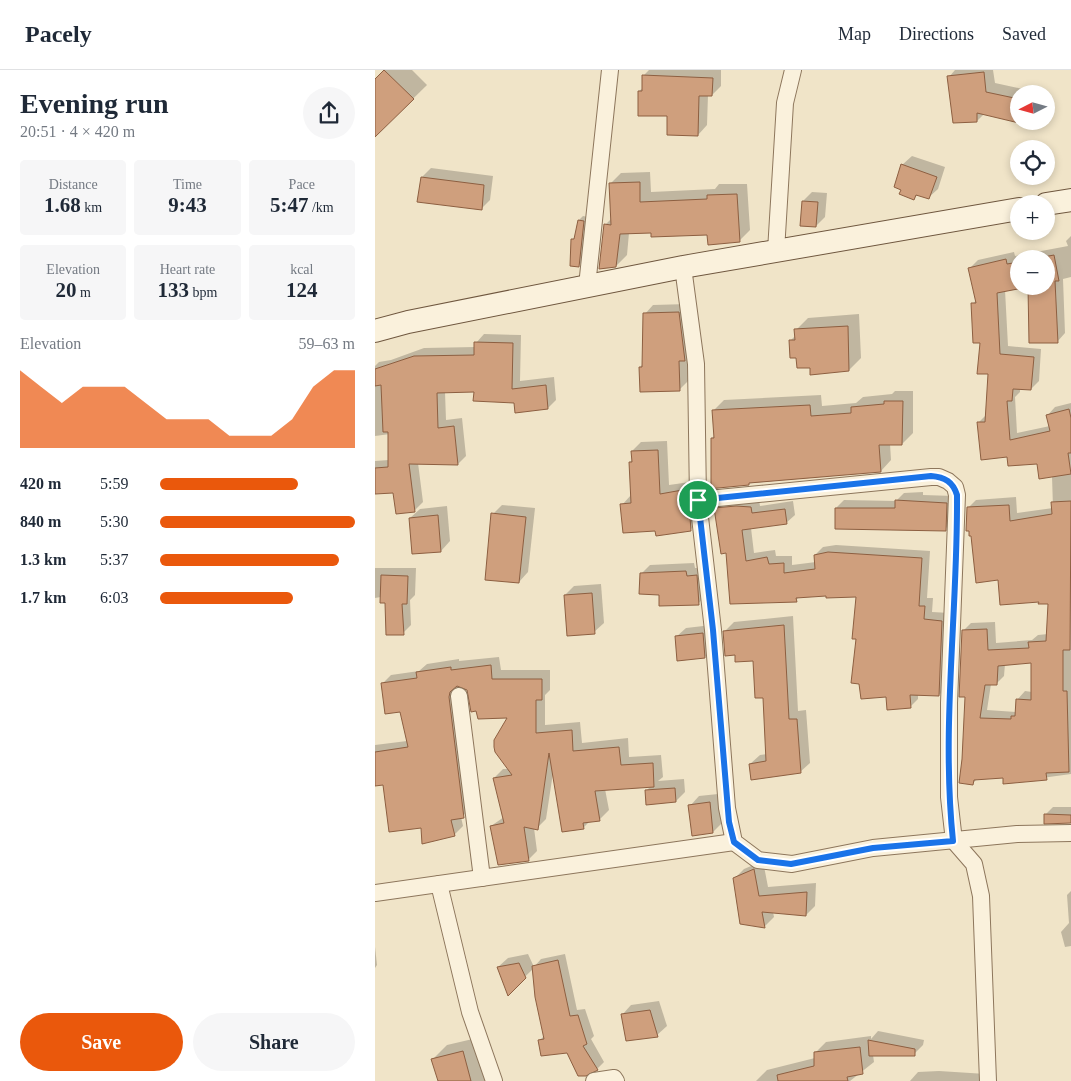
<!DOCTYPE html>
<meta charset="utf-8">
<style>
:root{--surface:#fff;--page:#f6f6f7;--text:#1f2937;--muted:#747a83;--line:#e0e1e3;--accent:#ea580c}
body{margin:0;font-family:Georgia,serif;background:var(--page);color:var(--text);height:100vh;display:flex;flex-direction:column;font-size:19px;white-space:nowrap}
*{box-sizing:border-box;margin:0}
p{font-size:16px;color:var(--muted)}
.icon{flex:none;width:28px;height:28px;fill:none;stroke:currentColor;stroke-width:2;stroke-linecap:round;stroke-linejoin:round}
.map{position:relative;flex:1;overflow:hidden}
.drawer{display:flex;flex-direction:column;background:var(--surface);width:375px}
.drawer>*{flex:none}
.needle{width:32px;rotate:264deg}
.tools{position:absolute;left:635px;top:15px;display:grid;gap:10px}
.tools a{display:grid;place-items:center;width:45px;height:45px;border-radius:50%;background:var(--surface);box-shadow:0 2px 8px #0003;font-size:25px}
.pin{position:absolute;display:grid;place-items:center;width:42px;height:42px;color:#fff;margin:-21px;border:2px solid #fff;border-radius:50%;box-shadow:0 1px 5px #0007}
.round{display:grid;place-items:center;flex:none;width:52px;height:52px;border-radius:26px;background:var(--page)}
.overview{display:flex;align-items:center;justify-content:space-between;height:85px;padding:0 20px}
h1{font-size:28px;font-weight:600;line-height:38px}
.metrics{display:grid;grid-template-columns:repeat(3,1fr);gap:8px;height:85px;padding:5px 20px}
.metrics div{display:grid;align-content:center;border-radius:5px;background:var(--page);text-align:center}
.metrics b{font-size:21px;font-weight:600}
.metrics small{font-size:14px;font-weight:400}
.metrics p{font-size:14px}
.chart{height:140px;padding:10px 20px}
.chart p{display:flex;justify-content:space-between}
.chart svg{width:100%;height:90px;margin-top:5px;fill:var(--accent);opacity:.7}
.button{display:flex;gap:10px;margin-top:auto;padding:10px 20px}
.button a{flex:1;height:58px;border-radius:30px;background:var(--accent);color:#fff;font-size:20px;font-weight:600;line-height:58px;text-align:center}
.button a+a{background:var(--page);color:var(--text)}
ul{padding:0 20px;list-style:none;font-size:16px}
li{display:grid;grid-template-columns:80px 60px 1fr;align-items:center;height:38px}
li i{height:12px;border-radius:6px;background:var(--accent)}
header{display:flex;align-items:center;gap:30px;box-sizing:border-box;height:70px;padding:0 25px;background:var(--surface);border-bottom:1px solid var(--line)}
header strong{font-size:24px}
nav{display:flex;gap:28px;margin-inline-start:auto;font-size:18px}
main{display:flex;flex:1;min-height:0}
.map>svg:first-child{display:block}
</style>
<header>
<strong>Pacely</strong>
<nav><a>Map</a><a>Directions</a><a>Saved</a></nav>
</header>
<main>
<section class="drawer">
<div class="overview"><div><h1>Evening run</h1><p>20:51 · 4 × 420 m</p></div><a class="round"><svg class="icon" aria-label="share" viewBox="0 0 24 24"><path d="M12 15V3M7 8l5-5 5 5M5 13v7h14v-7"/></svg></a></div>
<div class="metrics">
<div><p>Distance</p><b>1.68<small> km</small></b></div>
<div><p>Time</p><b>9:43</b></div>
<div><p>Pace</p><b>5:47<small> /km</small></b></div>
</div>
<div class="metrics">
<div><p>Elevation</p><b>20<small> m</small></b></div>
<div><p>Heart rate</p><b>133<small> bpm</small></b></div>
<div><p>kcal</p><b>124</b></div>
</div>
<div class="chart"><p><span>Elevation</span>59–63 m</p>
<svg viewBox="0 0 160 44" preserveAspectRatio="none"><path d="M0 44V6L10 14L20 22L30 14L40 14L50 14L60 22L70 30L80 30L90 30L100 38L110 38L120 38L130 30L140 14L150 6L160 6V44z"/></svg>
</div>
<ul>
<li><b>420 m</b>5:59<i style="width:71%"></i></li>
<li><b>840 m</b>5:30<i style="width:100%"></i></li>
<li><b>1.3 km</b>5:37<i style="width:92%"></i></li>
<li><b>1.7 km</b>6:03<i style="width:68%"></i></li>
</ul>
<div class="button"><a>Save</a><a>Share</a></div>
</section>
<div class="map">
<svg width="696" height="1011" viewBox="0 0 696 1011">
<rect width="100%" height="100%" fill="#f0e4c8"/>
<!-- shadow -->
<g fill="#0003" fill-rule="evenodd">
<polygon points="10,0 37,0 52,15 5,61 0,55 0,10"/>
<polygon points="274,0 346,0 346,16 337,25 333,25 332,55 323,65 293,45 264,21 268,18 268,6"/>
<polygon points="580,0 618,0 620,13 661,22 644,24 644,51 649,51 648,53 609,44 602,51 574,7"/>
<polygon points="537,86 570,97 563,119 553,128 543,124 539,128 527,119 527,95"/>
<polygon points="56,98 118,106 115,130 106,139 47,107"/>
<polygon points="275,102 276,122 340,119 344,114 372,114 375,160 364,171 334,163 254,163 252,185 241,196 230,155 237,148 236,113 246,103"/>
<polygon points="437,122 452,123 450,147 441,156 428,131"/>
<polygon points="208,146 213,147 208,191 204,195 198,170 201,166 204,150"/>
<path d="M696 166V207L688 209 690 263 682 272 671 216V189H644V216L630 220 633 276 666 279 664 311 656 319 645 318V322L640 327 642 363 675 356 672 346 680 337 696 333V704L629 713V706L603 708 597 714 589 689 591 626 588 561 596 553 620 552 621 573 657 570 663 565 673 564 674 533 665 531 624 509 593 438 601 430 641 427 642 443 678 438 677 406 663 393 634 386 603 353 612 344 615 303 597 234 602 230 595 198 603 190 639 182 640 186 693 176 691 171ZM657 591V622L650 621 642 630 641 642 612 640 616 614H621L629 606 630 594Z"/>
<polygon points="313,234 313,311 304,320 265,297 268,294 270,244 278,235"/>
<polygon points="484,244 486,288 474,300 436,296 423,286 415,271 421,265 421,260 433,248"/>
<polygon points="109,264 146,265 145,311 179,307 181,330 173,338 100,321 70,322 71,350 87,348 91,386 83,394 43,393 48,432 39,441 19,421 0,423 0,391 14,390 15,364 0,366 0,296 4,292 16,290 49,278 100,277 101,273"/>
<polygon points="520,321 538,321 538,363 527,374 515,374 516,390 506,401 334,417 337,413 337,368 340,365 338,341 349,330 446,325 447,336 481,333 488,327 517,324"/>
<polygon points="292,371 294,415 322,411 325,450 316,459 281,460 247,435 256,425 255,392 258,389 257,381 266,372"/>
<polygon points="548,422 548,425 579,426 578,451 570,459 461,438 469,430 521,431 529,423"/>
<polygon points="384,430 385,436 418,431 420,445 411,453 376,458 379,483 400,480 401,486 417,486 417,495 441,492 440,485 448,477 461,475 555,481 552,528 558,528 557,542 575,543 572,617 564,625 543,624 543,629 535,637 512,626 482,568 482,525 425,526 421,530 352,482 340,439 348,431"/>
<polygon points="127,435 160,438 153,502 144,512 118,444"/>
<polygon points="72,436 75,471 66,481 35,448 45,439"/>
<polygon points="319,493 320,498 329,498 331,525 323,534 285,524 267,503 275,495"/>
<polygon points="0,498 41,498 40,525 35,530 36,555 28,563 11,532 6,527 0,528"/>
<polygon points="226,514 229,553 219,562 190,525 199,516"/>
<polygon points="418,546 423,641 431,640 435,693 425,702 375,694 385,685 392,684 389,627 379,590 361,584 349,562 359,552"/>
<polygon points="337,555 339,578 330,587 301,567 311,558"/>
<polygon points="124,587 126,600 175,600 175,620 170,625 170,655 205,652 207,673 253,668 254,687 286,685 288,707 283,711 309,709 310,722 301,731 271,721 276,716 230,719 234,740 225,749 215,751 208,758 178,703 171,749 162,758 159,758 162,781 153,790 116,756 129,747 119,708 128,699 134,699 134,646 83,615 98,738 86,747 88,756 79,765 47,757 9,714 0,715 0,675 32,671 26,641 7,614 16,605 44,601 52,594 84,589 84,591"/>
<polygon points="343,724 347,753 338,762 315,736 324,726"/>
<polygon points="678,737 696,737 696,752 670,745"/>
<polygon points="388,791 393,817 441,813 440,836 431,845 398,842 399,847 390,856 366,853 360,808 369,799"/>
<polygon points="696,821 696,876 690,877 686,862 694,853 692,825"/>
<polygon points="0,877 2,895 0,898"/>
<polygon points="153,884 159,897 166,889 190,884 202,940 210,939 219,966 216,969 229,992 222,999 193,982 165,970 170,965 158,899 133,923 123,897 133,888"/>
<polygon points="284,931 292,956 282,965 247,945 256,935"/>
<polygon points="503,961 549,970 548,975 539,984 498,985 499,992 475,1011 381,1011 392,1000 440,988 440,983 451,972 496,966 496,969"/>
<polygon points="102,968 114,1011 64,1011 58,989 72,975"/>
<polygon points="564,1001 611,1004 612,1011 535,1011 543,1002"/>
</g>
<!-- building -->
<g fill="#cf9f7d" stroke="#8d5f41" fill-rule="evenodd">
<polygon points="9,0 39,29 0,67 0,9"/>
<polygon points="609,2 611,22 644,29 644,53 602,43 602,52 578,53 572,6"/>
<polygon points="267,5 338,8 337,26 324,26 323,66 292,65 292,46 263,46 263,21 267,21"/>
<polygon points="526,94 562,107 554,129 541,125 539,130 524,124 526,120 519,117"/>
<polygon points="46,107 109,115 107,140 42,132"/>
<polygon points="265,112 265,132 332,129 332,125 362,124 365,172 333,175 332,165 276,167 276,163 245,164 241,197 224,199 229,154 236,155 234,113"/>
<polygon points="427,131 443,132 441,157 425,156"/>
<polygon points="203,150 209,151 204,197 195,196 196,169 199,169"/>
<polygon points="679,185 684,211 680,211 683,273 654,273 653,217 622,223 625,284 659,287 656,320 638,319 637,331 632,331 635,370 675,361 671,345 694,339 696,348 696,383 693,383 696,404 664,409 662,394 633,396 632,387 606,390 602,352 610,352 613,304 602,304 605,273 598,273 596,233 601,233 593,198 631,189 632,194 644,192 644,216 671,216 671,189 658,189"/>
<polygon points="304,242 310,291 304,291 305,321 265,322 264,297 267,297 268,243"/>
<polygon points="473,256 474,301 435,305 435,298 422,298 421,288 415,288 414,270 420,270 419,259"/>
<polygon points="99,272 138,273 137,319 171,315 173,339 140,343 139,333 98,331 99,322 62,323 63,358 79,356 83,395 34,394 40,442 21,444 18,423 0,424 0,398 13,397 13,362 8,362 6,315 0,316 0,299 39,286 99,285"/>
<polygon points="509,331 528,331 527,375 504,375 506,402 374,413 374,415 333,419 333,416 336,416 336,368 339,368 337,340 435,335 436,346 476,343 476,337 509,334"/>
<polygon points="283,380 285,424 313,419 316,461 281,466 280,461 248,463 245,434 256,433 254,392 257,392 256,381"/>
<polygon points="520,430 572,433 571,461 460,459 460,438 520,438"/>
<path d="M696 431 695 580H688V621H692L694 702 671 703 672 710 628 714V708L599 710 598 715 584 713 587 689 590 627H584L587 560 612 559 613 580 654 578 653 572 671 571 673 534H663L664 532 625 535 623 510 601 513 596 466H594V461H591L592 437 634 435 635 451 677 444 676 432ZM656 593V630L641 629 640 646H636V649L605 648 610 615H622L623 596Z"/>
<polygon points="361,436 376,437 377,443 410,439 412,454 367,460 371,491 392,487 394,494 409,493 409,503 440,499 439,485 453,482 547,488 544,536 550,536 549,549 567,551 564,626 535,625 536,638 512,640 511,627 486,629 484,614 476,613 481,569 477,569 481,527 451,528 451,526 421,528 422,532 355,534 351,483 346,484 339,438"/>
<polygon points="116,443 151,447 144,513 110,510"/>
<polygon points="63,445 66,482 37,484 34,448"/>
<polygon points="311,501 312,506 322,505 324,535 284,536 284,525 264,524 265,503"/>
<polygon points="6,505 33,506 32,534 27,534 29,565 11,565 10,533 5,533"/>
<polygon points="217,523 220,564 192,566 189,525"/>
<polygon points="409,555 414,649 422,649 426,703 376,710 374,694 391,691 388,628 380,628 378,591 360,592 360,585 350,586 348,561"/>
<polygon points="328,563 330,588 302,591 300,566"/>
<polygon points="116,595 117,609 167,609 167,630 161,630 161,663 197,660 198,681 244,677 246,695 278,693 279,717 220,721 225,751 208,753 209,759 187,762 174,683 163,760 149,757 154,791 123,795 115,756 129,753 118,708 137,705 120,682 119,677 119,670 132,648 103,649 101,641 96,642 92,620 82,616 75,622 74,627 89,748 76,750 80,766 47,774 46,758 14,762 8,715 0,716 0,682 33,677 25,642 10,644 6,613 42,608 41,602 76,597 76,600"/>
<polygon points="300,718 301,732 271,735 270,720"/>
<polygon points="335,732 338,763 317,766 313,735"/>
<polygon points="669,744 696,745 696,753 669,754"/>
<polygon points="379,799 384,826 432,822 431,846 387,842 390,858 365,854 358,808"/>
<polygon points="183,890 195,946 203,945 212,974 208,976 223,1000 211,1006 203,1006 192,983 166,986 163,970 169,969 160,927 157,896"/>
<polygon points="144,893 151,908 133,926 122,897"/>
<polygon points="275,940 283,967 251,971 246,944"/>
<polygon points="493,970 540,979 540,986 494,986"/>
<polygon points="485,977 488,1004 472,1007 473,1011 403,1011 402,1005 439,996 439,982"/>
<polygon points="88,981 96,1011 63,1011 56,989"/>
</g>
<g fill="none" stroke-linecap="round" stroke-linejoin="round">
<!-- street casing -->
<g stroke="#8d765c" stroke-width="18">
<g id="street">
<polyline points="401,181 410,33 418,0"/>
<polyline points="308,197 321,294 323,430 338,560 352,738 359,772 383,790 417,794 498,778 642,764 696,763"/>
<polyline points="212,216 235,0"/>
<polyline points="323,430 556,407 564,407 573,411 580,417 582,425 574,633 574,727 579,771 599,794 606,826 613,1011"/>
<polyline points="84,626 107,808"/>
<polyline points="64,814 95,942 119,1011"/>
<polyline points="0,823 359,772"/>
<polyline points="219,1011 239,1008 241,1011"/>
</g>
</g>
<!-- secondary casing -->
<g stroke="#6f573f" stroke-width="24">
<g id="secondary">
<polyline points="671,134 696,130"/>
<polyline points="0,261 33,252 308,197 644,139"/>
</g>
</g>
<!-- street -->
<use href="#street" stroke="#faf1dc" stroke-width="16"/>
<!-- secondary -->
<use href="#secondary" stroke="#faf1dc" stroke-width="22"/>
</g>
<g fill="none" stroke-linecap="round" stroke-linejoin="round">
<!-- route casing -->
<g stroke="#fff" stroke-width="10">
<path id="route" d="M556 406C570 407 578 412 582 425 583 541 566 656 578 771L498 778 416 794 383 790 359 772 354 752 338 560 323 430Z"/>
</g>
<!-- route -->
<use href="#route" stroke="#1a73e8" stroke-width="6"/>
</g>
</svg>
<div class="tools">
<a><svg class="needle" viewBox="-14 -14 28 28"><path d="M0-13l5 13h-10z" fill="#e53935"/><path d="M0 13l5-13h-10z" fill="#747a83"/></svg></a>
<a><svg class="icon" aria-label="locate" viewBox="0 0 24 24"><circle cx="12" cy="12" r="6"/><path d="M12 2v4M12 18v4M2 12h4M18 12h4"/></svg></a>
<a>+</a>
<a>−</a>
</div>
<div class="pin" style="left:323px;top:430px;background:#1e9e55"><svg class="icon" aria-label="arrive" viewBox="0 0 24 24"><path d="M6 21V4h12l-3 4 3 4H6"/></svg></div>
</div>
</main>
